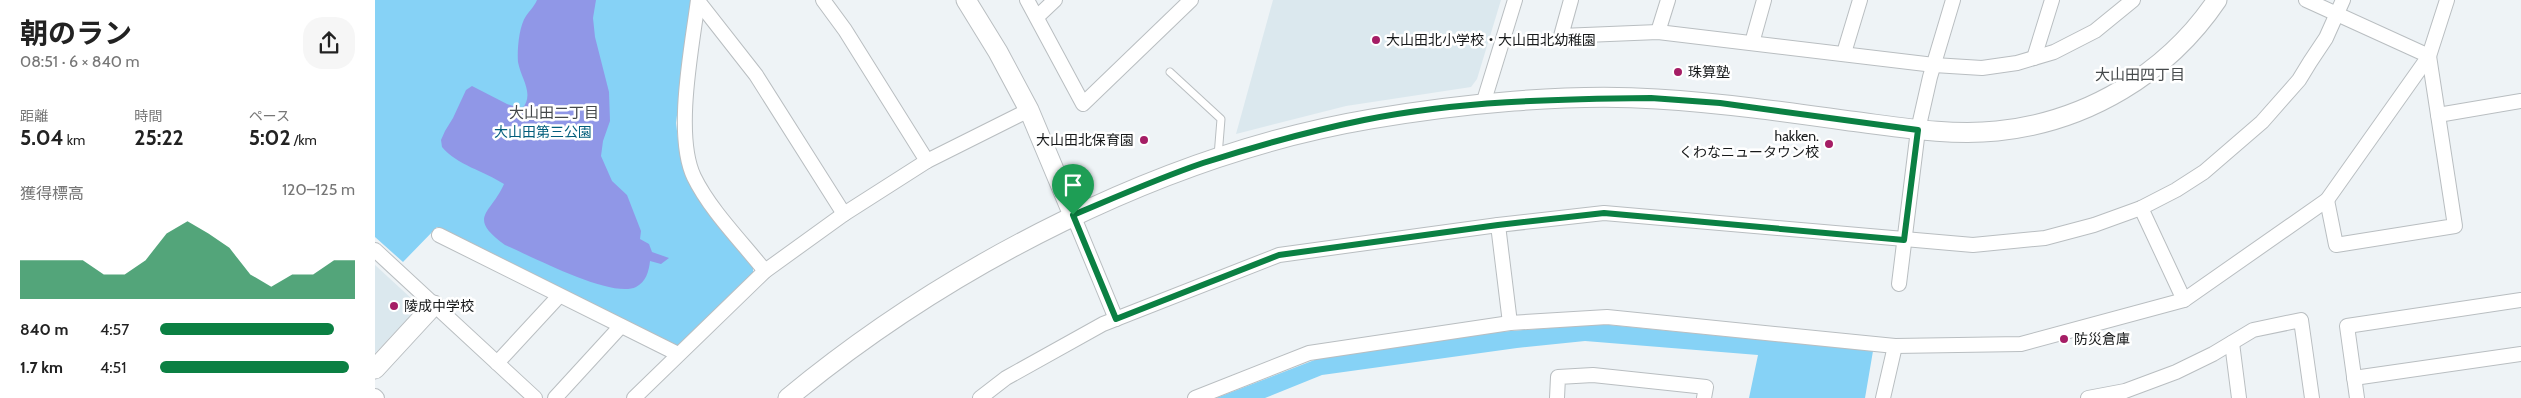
<!DOCTYPE html>
<html lang="ja">
<meta charset="utf-8">
<style>
:root{--surface:#fff;--page:#f6f6f6;--text:#222;--muted:#767676;--accent:#0b8043}
body{margin:0;font-family:Cabin,"Noto Sans JP",sans-serif;background:var(--page);color:var(--text);height:100vh;display:flex;flex-direction:column;font-size:19px;white-space:nowrap}
*{box-sizing:border-box;margin:0}
p{font-size:16px;color:var(--muted)}
.icon{flex:none;width:28px;height:28px;fill:none;stroke:currentColor;stroke-width:2;stroke-linecap:round;stroke-linejoin:round}
.map{position:relative;flex:1;overflow:hidden}
.panel{display:flex;flex-direction:column;background:var(--surface);width:375px}
.panel>*{flex:none}
.pin{position:absolute;display:grid;place-items:center;width:42px;height:42px;color:#fff;margin:-51px -21px;border-radius:50% 50% 50% 0;rotate:-45deg;box-shadow:0 0 5px #0007}
.pin .icon{rotate:45deg}
.round{display:grid;place-items:center;flex:none;width:52px;height:52px;border-radius:20px;background:var(--page)}
.head{display:flex;align-items:center;justify-content:space-between;height:85px;padding:0 20px}
h1{font-size:28px;font-weight:700;line-height:38px}
.metrics{display:grid;grid-template-columns:repeat(3,1fr);gap:8px;height:85px;padding:5px 20px}
.metrics div{display:grid;align-content:center}
.metrics b{font-size:21px;font-weight:700}
.metrics small{font-size:14px;font-weight:400}
.metrics p{font-size:14px}
.chart{height:140px;padding:10px 20px}
.chart p{display:flex;justify-content:space-between}
.chart svg{width:100%;height:90px;margin-top:5px;fill:var(--accent);opacity:.7}
ul{padding:0 20px;list-style:none;font-size:16px}
li{display:grid;grid-template-columns:80px 60px 1fr;align-items:center;height:38px}
li i{height:12px;border-radius:6px;background:var(--accent)}
main{display:flex;flex:1;min-height:0}
.map>svg:first-child{display:block}
</style>
<main>
<section class="panel">
<div class="head"><div><h1>朝のラン</h1><p>08:51 · 6 × 840 m</p></div><a class="round"><svg class="icon" aria-label="share" viewBox="0 0 24 24"><path d="M12 15V3M7 8l5-5 5 5M5 13v7h14v-7"/></svg></a></div>
<div class="metrics">
<div><p>距離</p><b>5.04<small> km</small></b></div>
<div><p>時間</p><b>25:22</b></div>
<div><p>ペース</p><b>5:02<small> /km</small></b></div>
</div>
<div class="chart"><p><span>獲得標高</span>120–125 m</p>
<svg viewBox="0 0 160 44" preserveAspectRatio="none"><path d="M0 44V25L10 25L20 25L30 25L40 32L50 32L60 25L70 12L80 6L90 12L100 19L110 32L120 38L130 32L140 32L150 25L160 25V44z"/></svg>
</div>
<ul>
<li><b>840 m</b>4:57<i style="width:89%"></i></li>
<li><b>1.7 km</b>4:51<i style="width:97%"></i></li>
</ul>
</section>
<div class="map">
<svg width="2146" height="398" viewBox="0 0 2146 398">
<rect width="100%" height="100%" fill="#eef3f6"/>
<!-- built -->
<g fill="#dbe8ee">
<polygon points="898,0 1126,0 1102,79 1096,87 971,106 861,134"/>
<polygon points="0,265 38,300 39,312 0,353"/>
</g>
<!-- green -->
<g fill="#86d2f6">
<polygon points="0,0 317,0 301,123 305,155 311,174 378,267 378,274 302,346 295,345 62,227 28,262 0,237"/>
<polygon points="1225,324 1498,351 1490,398 1374,398 1383,355 1210,341 1142,348 947,375 890,398 841,398 942,359 1123,332"/>
</g>
<!-- water -->
<path fill="#9097e7" d="M162 0H221L218 18 220 37 234 92 235 121 228 141 226 156 237 181 252 195 266 231 265 239 274 244 277 252 294 258 286 264 275 261C274 271 271 282 261 287 237 299 156 256 130 245 91 217 116 214 129 184 109 171 82 165 67 147L66 140 70 131 78 118 91 90 97 86 132 104 147 109C160 94 146 79 143 62 142 50 144 26 151 16 155 10 159 7 162 0Z"/>
<g fill="none" stroke-linecap="round" stroke-linejoin="round">
<!-- lane casing -->
<g stroke="#b9bec1" stroke-width="9">
<polyline id="lane" points="795,72 846,119 843,156"/>
</g>
<!-- street casing -->
<g stroke="#b9bec1" stroke-width="16">
<g id="street">
<path d="M323 0C317 47 299 135 319 177 335 210 367 242 390 271"/>
<polyline points="448,0 470,30 552,161"/>
<polyline points="652,0 708,104 816,0"/>
<polyline points="1196,0 1186,36 1283,32 1559,65 1607,68 1642,63 1679,52 1720,31 1758,0"/>
<polyline points="1931,0 2054,56"/>
<polyline points="323,1 381,75 469,214"/>
<polyline points="662,17 680,0"/>
<polyline points="1283,32 1293,0"/>
<polyline points="1377,43 1389,0"/>
<polyline points="1469,53 1485,0"/>
<polyline points="1659,58 1677,0"/>
<polyline points="1108,104 1140,0"/>
<polyline points="2063,115 2146,101"/>
<polyline points="1952,200 1961,245 2080,226 2054,56"/>
<polyline points="1766,208 1809,300"/>
<polyline points="698,215 741,319"/>
<polyline points="1123,225 1135,323"/>
<polyline points="64,235 303,354"/>
<polyline points="0,250 160,398"/>
<polyline points="1524,284 1543,130 1555,77 1578,0"/>
<polyline points="1857,343 1864,398"/>
<polyline points="122,363 184,296"/>
<polyline points="1979,378 2146,354"/>
<polyline points="0,396 2,398"/>
<polyline points="180,398 246,326"/>
<polyline points="259,398 390,271 469,214 552,161 654,110"/>
<polyline points="605,398 631,378 728,324 904,255 1123,225 1229,213 1598,245 1670,238 1719,225 1766,208 1801,190 1829,172 1887,122 1924,80 1935,62 1951,38 1968,0"/>
<polyline points="820,398 934,353 1135,323 1232,317 1520,346 1646,344 1809,300 1952,200 2054,56 2072,0"/>
<polyline points="1182,398 1183,377 1218,375 1331,387 1329,398"/>
<polyline points="1508,398 1520,346"/>
<polyline points="1713,398 1750,391 1801,372 1838,354 1878,330 1926,320 1937,398"/>
<polyline points="1982,398 1972,326 2146,300"/>
</g>
</g>
<!-- secondary casing -->
<g stroke="#b9bec1" stroke-width="21">
<g id="secondary">
<polyline points="591,0 623,52 654,110 698,215"/>
<polyline points="0,369 59,305"/>
<path d="M413 398C574 265 789 154 996 119 1085 104 1192 93 1282 99 1347 103 1411 112 1475 121 1524 127 1574 136 1622 131 1711 122 1792 74 1842 0"/>
</g>
</g>
<!-- lane -->
<use href="#lane" stroke="#fff" stroke-width="7"/>
<!-- street -->
<use href="#street" stroke="#fff" stroke-width="14"/>
<!-- secondary -->
<use href="#secondary" stroke="#fff" stroke-width="19"/>
</g>
<g fill="none" stroke-linecap="round" stroke-linejoin="round">
<!-- route casing -->
<g stroke="#fff" stroke-width="10">
<path id="route" d="M1276 98 1345 103 1543 130 1529 240 1229 213 1123 225 904 255 741 319 698 215C741 197 784 178 828 163 881 146 935 131 989 120 1083 101 1180 99 1276 98Z"/>
</g>
<!-- route -->
<use href="#route" stroke="#0b8043" stroke-width="6"/>
</g>
<!-- markers -->
<g fill="#a51d65" stroke="#fff" stroke-width="2">
<circle cx="1001" cy="40" r="5"/>
<circle cx="1303" cy="72" r="5"/>
<circle cx="769" cy="140" r="5"/>
<circle cx="1454" cy="144" r="5"/>
<circle cx="19" cy="306" r="5"/>
<circle cx="1689" cy="339" r="5"/>
</g>
<g text-anchor="middle" dominant-baseline="central" stroke-width="5" stroke-linejoin="round" paint-order="stroke">
<!-- poi labels -->
<g font-size="14" fill="#17191a" stroke="#fff" text-anchor="start">
<text x="1011" y="40">大山田北小学校・大山田北幼稚園</text>
<text x="1313" y="72">珠算塾</text>
<text x="1444" y="136" text-anchor="end">hakken.<tspan x="1444" dy="16">くわなニュータウン校</tspan></text>
<text x="759" y="140" text-anchor="end">大山田北保育園</text>
<text x="29" y="306">陵成中学校</text>
<text x="1699" y="339">防災倉庫</text>
</g>
<!-- park labels -->
<g font-size="14" fill="#025e7c" stroke="#fff">
<text x="168" y="132">大山田第三公園</text>
</g>
<!-- neighbourhood labels -->
<g font-size="15" fill="#45494b" stroke="#fff">
<text x="1765" y="75">大山田四丁目</text>
<text x="179" y="113">大山田二丁目</text>
</g>
</g>
</svg>
<div class="pin" style="left:698px;top:215px;background:#1e9e55"><svg class="icon" aria-label="arrive" viewBox="0 0 24 24"><path d="M6 21V4h12l-3 4 3 4H6"/></svg></div>
</div>
</main>
